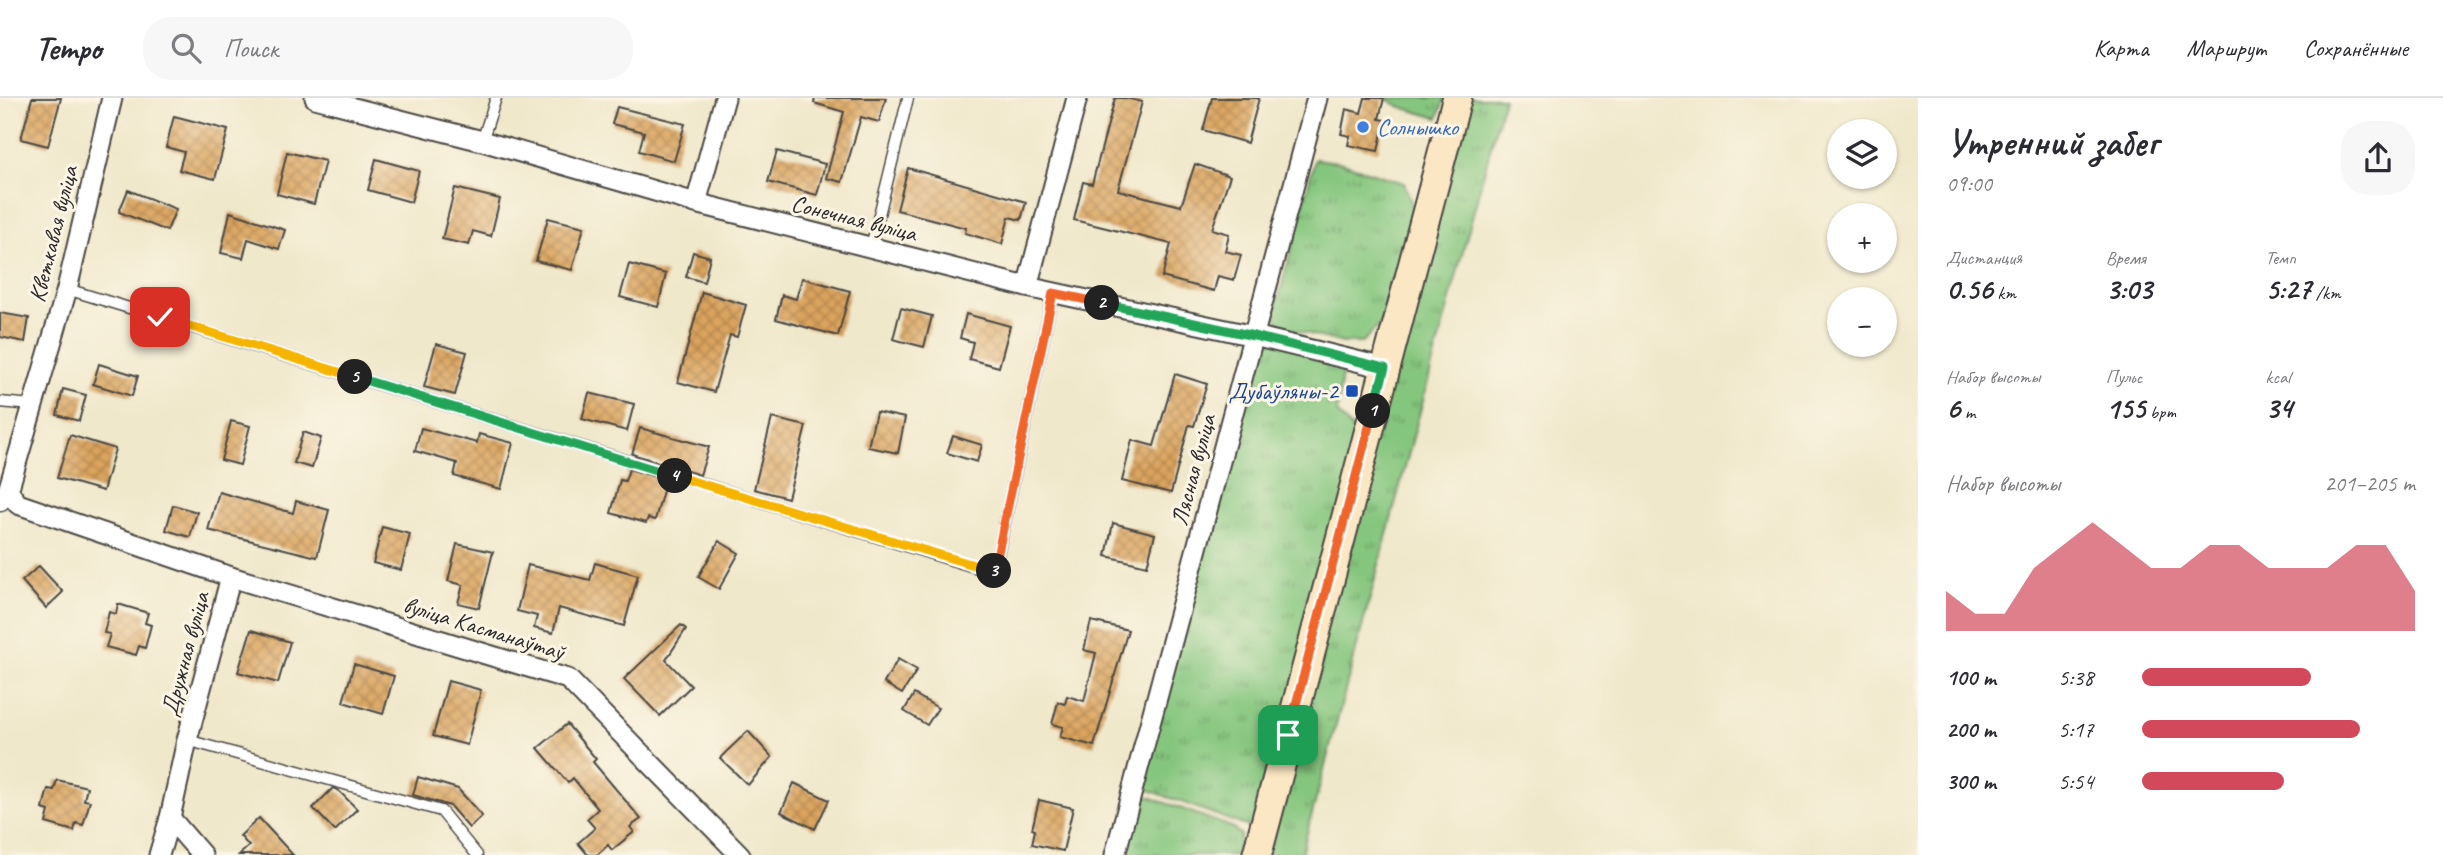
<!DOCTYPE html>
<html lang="ru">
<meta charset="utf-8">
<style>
:root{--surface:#fff;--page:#f7f7f7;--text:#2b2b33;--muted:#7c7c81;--line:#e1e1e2;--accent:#d1495b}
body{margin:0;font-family:Caveat,sans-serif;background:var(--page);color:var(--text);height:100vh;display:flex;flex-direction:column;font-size:26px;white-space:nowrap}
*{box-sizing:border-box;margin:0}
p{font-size:23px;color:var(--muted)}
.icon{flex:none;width:38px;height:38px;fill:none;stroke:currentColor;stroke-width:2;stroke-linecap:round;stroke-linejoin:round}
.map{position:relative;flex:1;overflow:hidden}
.drawer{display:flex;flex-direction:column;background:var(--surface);width:525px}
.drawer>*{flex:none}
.tools{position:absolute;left:1827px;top:21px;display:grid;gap:14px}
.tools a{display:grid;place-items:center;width:70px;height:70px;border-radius:50%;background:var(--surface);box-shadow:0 2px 5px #0004;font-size:35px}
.pin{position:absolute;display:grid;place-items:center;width:60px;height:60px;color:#fff;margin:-30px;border-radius:14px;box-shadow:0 4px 10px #0006}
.km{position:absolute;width:35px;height:35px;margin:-18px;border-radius:50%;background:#222;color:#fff;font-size:19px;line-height:35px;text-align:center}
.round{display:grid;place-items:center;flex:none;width:74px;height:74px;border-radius:28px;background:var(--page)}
.head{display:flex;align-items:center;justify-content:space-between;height:119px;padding:0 28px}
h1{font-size:38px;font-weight:700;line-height:52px}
.metrics{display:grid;grid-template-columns:repeat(3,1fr);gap:10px;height:119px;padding:7px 28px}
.metrics div{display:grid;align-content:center}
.metrics b{font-size:30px;font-weight:700}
.metrics small{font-size:19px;font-weight:400}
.metrics p{font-size:19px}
.chart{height:196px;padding:14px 28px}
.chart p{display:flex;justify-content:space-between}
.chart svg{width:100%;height:126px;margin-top:7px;fill:var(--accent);opacity:.7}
ul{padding:0 28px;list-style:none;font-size:23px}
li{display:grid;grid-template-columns:112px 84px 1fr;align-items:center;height:52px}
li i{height:18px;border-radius:9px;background:var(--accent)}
header{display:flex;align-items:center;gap:42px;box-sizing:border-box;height:98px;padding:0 35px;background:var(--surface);border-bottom:2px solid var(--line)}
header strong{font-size:33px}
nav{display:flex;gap:38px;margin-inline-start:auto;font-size:24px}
.search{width:490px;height:63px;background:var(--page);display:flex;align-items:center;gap:18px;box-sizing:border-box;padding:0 24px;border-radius:28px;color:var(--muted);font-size:26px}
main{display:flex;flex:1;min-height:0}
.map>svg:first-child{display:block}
</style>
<header>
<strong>Tempo</strong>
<div class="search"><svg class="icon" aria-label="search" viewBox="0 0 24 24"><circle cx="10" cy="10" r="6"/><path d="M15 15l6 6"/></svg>Поиск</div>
<nav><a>Карта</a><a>Маршрут</a><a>Сохранённые</a></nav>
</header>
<main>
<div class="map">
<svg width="1918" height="757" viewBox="0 0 1918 757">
<defs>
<pattern id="grass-tufts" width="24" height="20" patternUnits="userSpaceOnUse" patternTransform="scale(1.75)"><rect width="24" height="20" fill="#85c67e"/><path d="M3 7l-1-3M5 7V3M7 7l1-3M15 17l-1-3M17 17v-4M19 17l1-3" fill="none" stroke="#6da167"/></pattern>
<pattern id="building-cross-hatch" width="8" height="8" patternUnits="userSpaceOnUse" patternTransform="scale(1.75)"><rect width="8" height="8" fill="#dba45d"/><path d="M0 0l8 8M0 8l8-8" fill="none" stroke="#b2864d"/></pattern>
</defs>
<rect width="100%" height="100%" fill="#fcf5e5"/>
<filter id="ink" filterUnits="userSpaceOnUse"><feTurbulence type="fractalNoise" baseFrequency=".0143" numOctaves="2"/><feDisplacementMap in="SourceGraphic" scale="14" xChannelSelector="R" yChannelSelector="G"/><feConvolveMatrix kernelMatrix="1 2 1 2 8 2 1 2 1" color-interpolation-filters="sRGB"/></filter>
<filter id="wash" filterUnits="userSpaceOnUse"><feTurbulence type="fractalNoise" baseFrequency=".00686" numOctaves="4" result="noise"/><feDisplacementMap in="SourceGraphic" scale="28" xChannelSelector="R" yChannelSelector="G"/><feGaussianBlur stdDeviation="1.57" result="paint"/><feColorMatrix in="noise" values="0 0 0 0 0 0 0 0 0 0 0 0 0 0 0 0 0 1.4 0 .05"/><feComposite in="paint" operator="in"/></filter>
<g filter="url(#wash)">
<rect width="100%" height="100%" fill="#f0e8cb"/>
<!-- grass -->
<g fill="url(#grass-tufts)" stroke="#587854" stroke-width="2">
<polygon points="1385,0 1445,0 1438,20 1400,9"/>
<polygon points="1458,0 1504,0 1301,757 1257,757 1262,734 1135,687 1254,238 1344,260 1337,315 1364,344"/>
<polygon points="1315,61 1339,64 1404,85 1414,112 1381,226 1361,245 1343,245 1283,229 1274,217"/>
<polygon points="1139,695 1231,729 1241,737 1236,757 1121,757"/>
</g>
<g id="blocks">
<!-- building -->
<g fill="url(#building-cross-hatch)">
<polygon points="32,0 61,0 48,48 21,41"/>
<polygon points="815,0 886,0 879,24 861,19 842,84 826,80 844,14 814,5"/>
<polygon points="1115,0 1126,0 1142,4 1118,92 1181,108 1195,66 1230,78 1212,131 1229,136 1225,153 1241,157 1234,182 1218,178 1214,193 1162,179 1171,146 1074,122 1083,84 1092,86"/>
<polygon points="1212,0 1259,0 1247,45 1203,32"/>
<polygon points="1365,0 1384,0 1379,21 1385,22 1378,53 1348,47 1350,38 1341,36 1346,11 1361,15"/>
<polygon points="617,9 685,26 674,63 639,53 644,34 612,26"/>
<polygon points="174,18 228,32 215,81 179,72 184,54 166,49"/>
<polygon points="777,53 825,66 817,97 768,84"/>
<polygon points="287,54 325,63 314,106 277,96"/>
<polygon points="376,61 419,73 411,104 368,92"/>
<polygon points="908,70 1026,104 1021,122 1009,119 1002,146 965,135 966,130 897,112"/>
<polygon points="455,90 500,101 491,138 473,133 469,147 442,141"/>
<polygon points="128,92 176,111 167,133 119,114"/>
<polygon points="230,114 285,132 279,151 248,141 243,160 221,155"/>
<polygon points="548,120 584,129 572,172 536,163"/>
<polygon points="693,154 710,159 704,184 686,179"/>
<polygon points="629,166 666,176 658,209 620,199"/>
<polygon points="802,180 850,193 838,238 776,221 782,197 796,201"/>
<polygon points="702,194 746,207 737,239 730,237 714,294 678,284"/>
<polygon points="901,210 932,218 924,249 893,241"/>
<polygon points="0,215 29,220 25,244 0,239"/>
<polygon points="966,216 1010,228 999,269 969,261 973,244 960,240"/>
<polygon points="436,246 467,254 455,297 424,289"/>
<polygon points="99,266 138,278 132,298 93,286"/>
<polygon points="1175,276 1207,286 1194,328 1189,327 1171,395 1122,383 1132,342 1154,348"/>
<polygon points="63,291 86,297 79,323 57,317"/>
<polygon points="589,295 634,306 627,333 582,321"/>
<polygon points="876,314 905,320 898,355 868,349"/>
<polygon points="772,320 806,328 788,400 754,391"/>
<polygon points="231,323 250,328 240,367 221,362"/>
<polygon points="421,330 477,345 479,336 513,345 501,391 454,378 457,365 415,353"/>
<polygon points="640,330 709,349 700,377 632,356"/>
<polygon points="303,334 321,340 312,370 294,365"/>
<polygon points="70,337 115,351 103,393 57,380"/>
<polygon points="953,338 982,347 977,364 947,355"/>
<polygon points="629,371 666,382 655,422 648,420 646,425 611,415 620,382 625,383"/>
<polygon points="219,394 293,415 296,403 329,412 317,459 208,432"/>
<polygon points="173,407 197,414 190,439 166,432"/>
<polygon points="1113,425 1155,436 1147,468 1106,458"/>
<polygon points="382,429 410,436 401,472 373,465"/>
<polygon points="719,443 739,455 719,491 698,479"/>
<polygon points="457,446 493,454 479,510 458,505 463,487 448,483"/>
<polygon points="595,465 638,477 624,528 559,510 553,535 534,530 537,518 517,513 528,467 590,482"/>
<polygon points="39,468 63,494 46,510 22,483"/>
<polygon points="118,506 148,515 145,525 151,527 145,550 139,548 136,557 106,549 110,536 104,535 109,514 116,516"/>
<polygon points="1091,523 1128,532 1094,648 1060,639 1063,629 1052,626 1058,604 1065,606 1067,598 1084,603 1096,555 1084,552"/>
<polygon points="681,527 686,531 666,562 691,588 660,618 624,581"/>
<polygon points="251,532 290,544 278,585 238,574"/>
<polygon points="898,561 917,572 902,596 884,585"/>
<polygon points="354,566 394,578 383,616 343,604"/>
<polygon points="448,583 481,592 467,647 433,638"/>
<polygon points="914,596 938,610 927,627 904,613"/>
<polygon points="567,626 596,661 593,664 641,721 630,729 634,734 612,752 608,747 597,757 588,757 578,745 595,730 587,721 598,711 573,680 568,685 538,650"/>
<polygon points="748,633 772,659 748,687 720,660"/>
<polygon points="418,679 458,691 482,718 469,730 450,708 413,697"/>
<polygon points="57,682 87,689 84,702 90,703 83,727 76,725 74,733 46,725 49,713 43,711 45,702 48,691 54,692"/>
<polygon points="794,685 829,702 815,731 781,714"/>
<polygon points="333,690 338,692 357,711 335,733 313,710"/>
<polygon points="1039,702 1073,710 1063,753 1032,746 1035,732 1032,731"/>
<polygon points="259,720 293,757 239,757 249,748 240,738"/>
</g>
</g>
</g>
<g filter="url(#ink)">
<use href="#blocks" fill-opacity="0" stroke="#494743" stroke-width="2"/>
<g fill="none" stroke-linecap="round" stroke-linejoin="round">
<!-- lane casing -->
<g stroke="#494743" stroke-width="13">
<g id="lane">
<polyline points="482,43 496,0"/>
<polyline points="871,149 908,0"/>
<polyline points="67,191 994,475 1053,195"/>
<polyline points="0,304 32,307"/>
<polyline points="187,642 441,713 477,757"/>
</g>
</g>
<!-- street casing -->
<g stroke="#494743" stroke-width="23">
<g id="street">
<polyline points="315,0 482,43 696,105 1027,189 1254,238 1385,270"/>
<polyline points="696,105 725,0"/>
<polyline points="1027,189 1077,0"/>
<polyline points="8,393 18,406 231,479 568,581 740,757"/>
<polyline points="0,403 8,393 67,191 112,0"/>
<polyline points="170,720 202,757"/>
<polyline points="159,757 170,720 187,642 231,479"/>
<polyline points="1115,757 1317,0"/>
</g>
</g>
<!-- secondary casing -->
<g stroke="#494743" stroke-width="32">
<polyline id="secondary" points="1257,757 1457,0"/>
</g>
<!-- lane -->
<use href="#lane" stroke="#fff" stroke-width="10"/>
<!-- street -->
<use href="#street" stroke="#fff" stroke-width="19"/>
<!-- secondary -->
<use href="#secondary" stroke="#fbe7c3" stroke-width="28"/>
</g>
</g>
<g fill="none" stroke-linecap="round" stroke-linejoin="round" filter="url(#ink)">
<!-- split-1 casing -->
<g stroke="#fff" stroke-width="14">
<polyline id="split-1" points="1288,637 1373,313"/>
</g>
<!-- split-2 casing -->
<g stroke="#fff" stroke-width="14">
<polyline id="split-2" points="1102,205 1254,238 1385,270 1373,313"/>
</g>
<!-- split-3 casing -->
<g stroke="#fff" stroke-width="14">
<polyline id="split-3" points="994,473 1053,195 1102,205"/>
</g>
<!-- split-4 casing -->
<g stroke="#fff" stroke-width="14">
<polyline id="split-4" points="675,378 994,473"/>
</g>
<!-- split-5 casing -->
<g stroke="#fff" stroke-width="14">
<polyline id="split-5" points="355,279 675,378"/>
</g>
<!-- split-6 casing -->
<g stroke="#fff" stroke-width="14">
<polyline id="split-6" points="160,219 355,279"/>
</g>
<!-- split-1 -->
<use href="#split-1" stroke="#f0652b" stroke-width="9"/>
<!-- split-2 -->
<use href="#split-2" stroke="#22a559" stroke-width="9"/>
<!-- split-3 -->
<use href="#split-3" stroke="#f0652b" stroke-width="9"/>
<!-- split-4 -->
<use href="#split-4" stroke="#f5b400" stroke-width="9"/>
<!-- split-5 -->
<use href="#split-5" stroke="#22a559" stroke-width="9"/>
<!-- split-6 -->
<use href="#split-6" stroke="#f5b400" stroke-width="9"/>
</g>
<!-- markers -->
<circle fill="#3f7fe0" stroke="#fcf5e5" stroke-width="2.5" cx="1363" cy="29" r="7"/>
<rect fill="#1a4fb4" stroke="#fcf5e5" stroke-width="2.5" x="1345" y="286" width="14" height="14" rx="3.5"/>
<g text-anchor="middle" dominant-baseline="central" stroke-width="6" stroke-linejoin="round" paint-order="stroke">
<!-- shop labels -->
<g font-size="24" fill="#366cbe" stroke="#fcf5e5" text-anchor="start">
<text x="1377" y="29">Солнышко</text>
</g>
<!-- street labels -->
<g font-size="24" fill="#2b2b2b" stroke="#fcf5e5">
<text transform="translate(854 120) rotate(14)">Сонечная вуліца</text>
<text transform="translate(53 136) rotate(-76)">Кветкавая вуліца</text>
<text transform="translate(1193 372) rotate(-75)">Лясная вуліца</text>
<text transform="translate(484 530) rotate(17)">вуліца Касманаўтаў</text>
<text transform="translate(185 556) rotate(-75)">Дружная вуліца</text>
</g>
<!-- transit labels -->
<g font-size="24" fill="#164399" stroke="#fcf5e5" text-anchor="end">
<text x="1338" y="293">Дубаўляны-2</text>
</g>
</g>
</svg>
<div class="tools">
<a><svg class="icon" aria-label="layers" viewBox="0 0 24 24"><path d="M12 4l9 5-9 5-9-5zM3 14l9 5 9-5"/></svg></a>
<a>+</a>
<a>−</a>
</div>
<div class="pin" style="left:1288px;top:637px;background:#1e9e55"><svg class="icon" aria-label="arrive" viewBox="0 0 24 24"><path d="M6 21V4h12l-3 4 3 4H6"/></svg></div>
<div class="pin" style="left:160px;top:219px;background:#d93025"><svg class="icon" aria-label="check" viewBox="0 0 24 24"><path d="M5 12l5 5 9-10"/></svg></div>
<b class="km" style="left:1373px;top:313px">1</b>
<b class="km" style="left:1102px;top:205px">2</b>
<b class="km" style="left:994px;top:473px">3</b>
<b class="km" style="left:675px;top:378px">4</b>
<b class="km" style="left:355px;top:279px">5</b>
</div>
<section class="drawer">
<div class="head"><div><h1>Утренний забег</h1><p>09:00</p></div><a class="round"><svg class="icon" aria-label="share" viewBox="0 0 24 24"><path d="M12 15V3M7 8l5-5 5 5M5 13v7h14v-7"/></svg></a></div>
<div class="metrics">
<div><p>Дистанция</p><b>0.56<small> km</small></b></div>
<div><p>Время</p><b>3:03</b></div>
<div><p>Темп</p><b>5:27<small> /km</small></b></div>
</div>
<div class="metrics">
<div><p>Набор высоты</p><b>6<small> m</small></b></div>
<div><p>Пульс</p><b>155<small> bpm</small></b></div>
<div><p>kcal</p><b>34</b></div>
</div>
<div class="chart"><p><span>Набор высоты</span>201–205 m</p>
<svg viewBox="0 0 160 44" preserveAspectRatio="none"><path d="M0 44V30L10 38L20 38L30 22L40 14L50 6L60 14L70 22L80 22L90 14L100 14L110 22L120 22L130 22L140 14L150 14L160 30V44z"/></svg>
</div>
<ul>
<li><b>100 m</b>5:38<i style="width:62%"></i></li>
<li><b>200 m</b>5:17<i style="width:80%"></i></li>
<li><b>300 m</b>5:54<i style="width:52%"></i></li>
</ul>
</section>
</main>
